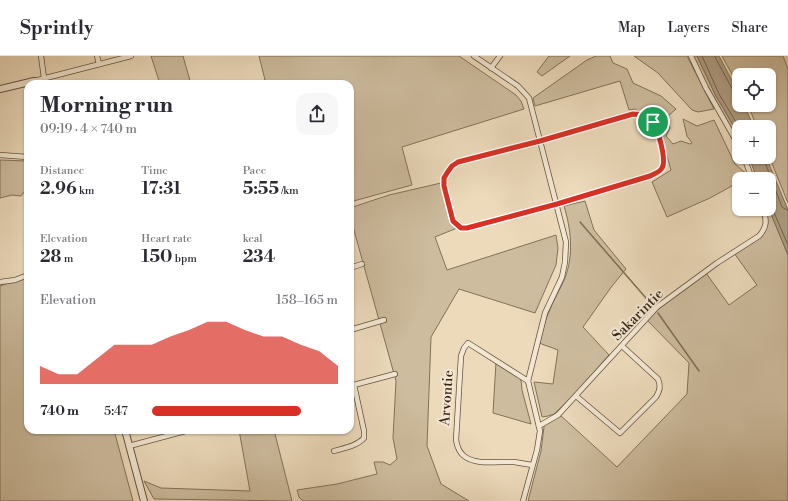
<!DOCTYPE html>
<meta charset="utf-8">
<style>
:root{--surface:#fff;--page:#f7f7f7;--text:#2b2b33;--muted:#7c7c81;--line:#e1e1e2;--accent:#d93025}
body{margin:0;font-family:"Libre Bodoni",serif;background:var(--page);color:var(--text);height:100vh;display:flex;flex-direction:column;font-size:15px;white-space:nowrap}
*{box-sizing:border-box;margin:0}
p{font-size:13px;color:var(--muted)}
.icon{flex:none;width:22px;height:22px;fill:none;stroke:currentColor;stroke-width:2;stroke-linecap:round;stroke-linejoin:round}
.map{position:relative;flex:1;overflow:hidden}
.sheet{position:absolute;left:24px;top:24px;width:330px;height:354px;display:flex;flex-direction:column;background:var(--surface);border-radius:12px;box-shadow:0 1px 3px #0004}
.sheet>*{flex:none}
.controls{position:absolute;left:732px;top:12px;display:grid;gap:8px}
.controls a{display:grid;place-items:center;width:44px;height:44px;border-radius:8px;background:var(--surface);box-shadow:0 1px 3px #0004;font-size:20px}
.pin{position:absolute;display:grid;place-items:center;width:34px;height:34px;color:#fff;margin:-17px;border:2px solid #fff;border-radius:50%;box-shadow:0 1px 4px #0007}
.round{display:grid;place-items:center;flex:none;width:42px;height:42px;border-radius:12px;background:var(--page)}
.overview{display:flex;align-items:center;justify-content:space-between;height:68px;padding:0 16px}
h1{font-size:22px;font-weight:800;line-height:30px}
.figures{display:grid;grid-template-columns:repeat(3,1fr);gap:6px;height:68px;padding:4px 16px}
.figures div{display:grid;align-content:center}
.figures b{font-size:17px;font-weight:800}
.figures small{font-size:11px;font-weight:400}
.figures p{font-size:11px}
.chart{height:112px;padding:8px 16px}
.chart p{display:flex;justify-content:space-between}
.chart svg{width:100%;height:72px;margin-top:4px;fill:var(--accent);opacity:.7}
ul{padding:0 16px;list-style:none;font-size:13px}
li{display:grid;grid-template-columns:64px 48px 1fr;align-items:center;height:30px}
li i{height:10px;border-radius:5px;background:var(--accent)}
header{display:flex;align-items:center;gap:24px;box-sizing:border-box;height:56px;padding:0 20px;background:var(--surface);border-bottom:1px solid var(--line)}
header strong{font-size:19px}
nav{display:flex;gap:22px;margin-inline-start:auto;font-size:14px}
.map>svg:first-child{display:block}
</style>
<header>
<strong>Sprintly</strong>
<nav><a>Map</a><a>Layers</a><a>Share</a></nav>
</header>
<div class="map">
<svg width="788" height="445" viewBox="0 0 788 445">
<rect width="100%" height="100%" fill="#ecdabb"/>
<filter id="stains"><feTurbulence type="fractalNoise" baseFrequency=".005" numOctaves="4"/><feColorMatrix values="0 0 0 0 .2 0 0 0 0 .09 0 0 0 0 .02 0 0 0 .5 -.17"/></filter>
<radialGradient id="worn" r=".72"><stop offset=".6" stop-color="#630" stop-opacity="0"/><stop offset="1" stop-color="#630" stop-opacity=".3"/></radialGradient>
<!-- green -->
<g fill="#cdbc9e" stroke="#827258">
<polygon points="151,0 183,0 191,28 160,28"/>
<polygon points="259,0 459,0 516,39 521,45 524,53 402,91 412,129 350,146 350,28 250,28 265,24"/>
<polygon points="549,0 570,0 542,20 537,16"/>
<polygon points="596,0 610,0 613,7 627,13 633,27 661,40 676,53 667,61 670,72 666,80 673,88 681,85 690,88 692,87 687,80 683,63 697,70 714,64 735,108 749,120 744,123 739,123 739,126 710,142 667,161 652,126 671,114 657,66 635,53 629,54 620,25 535,50 533,42 587,4"/>
<polygon points="634,0 687,0 714,53 698,56 692,54 658,17"/>
<polygon points="693,0 697,0 716,40 739,79 739,86 708,32"/>
<polygon points="722,0 783,0 788,13 788,147 769,100 769,71 757,71 748,49 769,49 769,19 739,19 739,31"/>
<polygon points="0,104 28,105 28,136 23,137 21,140 12,139 0,142"/>
<polygon points="441,127 451,165 457,172 435,181 447,214 556,179 558,192 556,209 535,257 459,233 431,281 427,390 441,428 469,445 303,445 299,441 297,434 337,428 377,418 374,406 383,406 390,409 397,403 393,382 396,325 350,160 350,152 389,139"/>
<path d="M585 145 594 174 626 213 612 230 583 271 609 299 571 342 554 358 548 360 542 361 534 326 553 328 558 294 539 287C542 277 544 267 548 258 553 245 560 234 565 222 574 198 571 173 564 150Z"/>
<path d="M765 153H769L788 199V445H528L541 395 544 371V368L549 367 560 359 617 411 687 338 689 307 647 264 661 248 706 217 729 249 757 229 734 197C754 185 773 180 765 153Z"/>
<polygon points="28,220 28,374 114,374 133,445 0,445 0,230"/>
<polygon points="496,306 521,323 522,334 531,368 493,357"/>
<polygon points="239,374 274,374 292,445 154,443 144,425 161,432 250,435"/>
</g>
<!-- water -->
<g fill="#ae9d82" stroke="#7e6e56">
<polygon points="697,0 719,0 739,38 739,49 744,49 754,71 739,71 739,79 716,40"/>
<polygon points="749,101 766,101 788,154 788,199 769,153 769,123 757,123"/>
</g>
<g fill="none" stroke-linecap="round" stroke-linejoin="round">
<!-- shore -->
<g stroke="#72624a" stroke-width="1">
<polyline points="702,0 719,38 739,71"/>
<polyline points="715,0 716,3 734,36 739,39"/>
<polyline points="763,101 782,151 785,153 788,154"/>
<polyline points="769,149 772,152 788,189"/>
</g>
<!-- stream -->
<g stroke="#7e6e56" stroke-width="1.5">
<polyline points="580,166 652,249"/>
<polyline points="658,257 699,315"/>
</g>
<!-- minor casing -->
<g stroke="#64543d" stroke-width="6">
<g id="minor">
<polyline points="41,0 44,22"/>
<polyline points="97,0 99,8"/>
<polyline points="474,0 518,30 529,42 566,186 565,206 562,221 545,257 528,325 540,375 537,394 523,445"/>
<polyline points="691,0 706,32 739,90"/>
<polyline points="491,12 500,0"/>
<polyline points="34,25 131,0"/>
<path d="M633 58C641 58 648 60 653 66 658 73 667 105 662 112 660 116 654 118 649 120L557 148 467 172H461L453 165 444 130V122L447 117 452 110 458 106 540 85Z"/>
<polyline points="0,99 28,101"/>
<polyline points="744,101 752,123"/>
<polyline points="350,212 362,208"/>
<polyline points="0,226 15,224 28,219"/>
<polyline points="350,274 384,264"/>
<path d="M528 325 468 287 464 292 461 300 456 384C457 390 459 396 464 400 477 410 499 405 514 406 520 407 526 408 532 409"/>
<polyline points="350,330 395,318"/>
<path d="M576 340 620 377 656 341C660 334 661 330 658 323L622 290"/>
<path d="M539 370 558 359 657 251 717 207 759 180C767 171 767 164 763 153"/>
<polyline points="129,390 189,374"/>
<path d="M334 395C344 392 357 390 364 382V375L354 329"/>
</g>
</g>
<!-- tertiary casing -->
<g stroke="#64543d" stroke-width="8">
<g id="tertiary">
<polyline points="0,33 34,25 35,28"/>
<polyline points="125,374 144,445"/>
</g>
</g>
<!-- minor -->
<use href="#minor" stroke="#f3e7d3" stroke-width="4.5"/>
<!-- tertiary -->
<use href="#tertiary" stroke="#f3e7d3" stroke-width="6"/>
</g>
<g fill="none" stroke-linecap="round" stroke-linejoin="round">
<!-- route casing -->
<g stroke="#fff" stroke-width="8">
<path id="route" d="M633 58C641 58 648 60 653 66 658 73 667 105 662 112 660 116 654 118 650 120L557 148 467 172H461L453 165 444 130V122L447 117 452 110 458 106 540 85Z"/>
</g>
<!-- route -->
<use href="#route" stroke="#d93025" stroke-width="5"/>
</g>
<g text-anchor="middle" dominant-baseline="central" stroke-width="4" stroke-linejoin="round" paint-order="stroke">
<!-- street labels -->
<g font-size="14" fill="#362713" stroke="#f3e7d3">
<text transform="translate(638 259) rotate(-45)">Sakarintie</text>
<text transform="translate(447 342) rotate(-86)">Arvontie</text>
</g>
</g>
<rect width="100%" height="100%" filter="url(#stains)"/>
<rect width="100%" height="100%" fill="url(#worn)"/>
</svg>
<div class="controls">
<a><svg class="icon" aria-label="locate" viewBox="0 0 24 24"><circle cx="12" cy="12" r="6"/><path d="M12 2v4M12 18v4M2 12h4M18 12h4"/></svg></a>
<a>+</a>
<a>−</a>
</div>
<div class="pin" style="left:653px;top:66px;background:#1e9e55"><svg class="icon" aria-label="arrive" viewBox="0 0 24 24"><path d="M6 21V4h12l-3 4 3 4H6"/></svg></div>
<section class="sheet">
<div class="overview"><div><h1>Morning run</h1><p>09:19 · 4 × 740 m</p></div><a class="round"><svg class="icon" aria-label="share" viewBox="0 0 24 24"><path d="M12 15V3M7 8l5-5 5 5M5 13v7h14v-7"/></svg></a></div>
<div class="figures">
<div><p>Distance</p><b>2.96<small> km</small></b></div>
<div><p>Time</p><b>17:31</b></div>
<div><p>Pace</p><b>5:55<small> /km</small></b></div>
</div>
<div class="figures">
<div><p>Elevation</p><b>28<small> m</small></b></div>
<div><p>Heart rate</p><b>150<small> bpm</small></b></div>
<div><p>kcal</p><b>234</b></div>
</div>
<div class="chart"><p><span>Elevation</span>158–165 m</p>
<svg viewBox="0 0 160 44" preserveAspectRatio="none"><path d="M0 44V33L10 38L20 38L30 29L40 20L50 20L60 20L70 15L80 11L90 6L100 6L110 11L120 15L130 15L140 20L150 24L160 33V44z"/></svg>
</div>
<ul>
<li><b>740 m</b>5:47<i style="width:80%"></i></li>
</ul>
</section>
</div>
